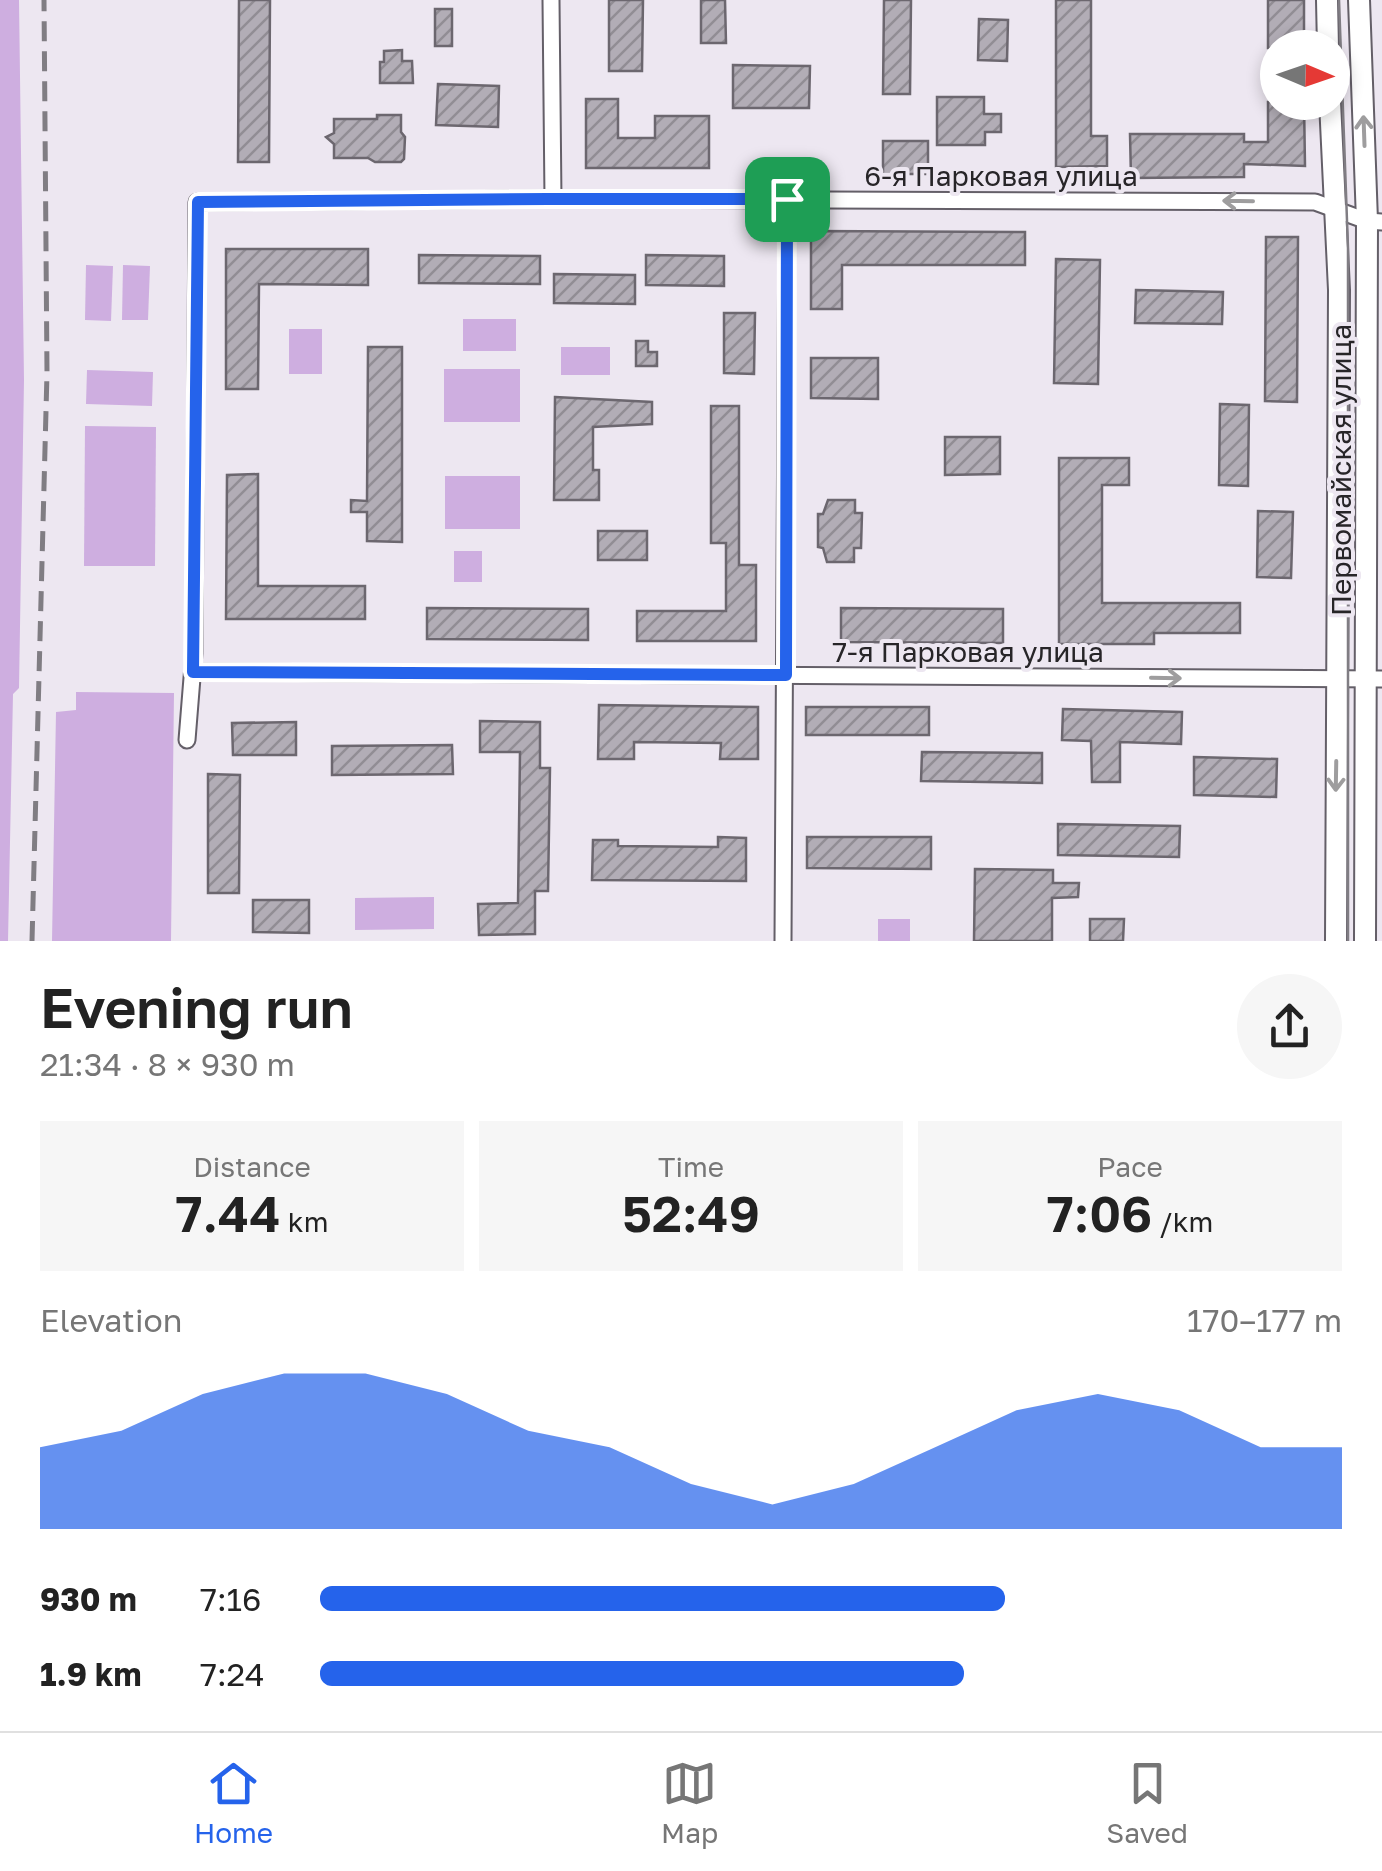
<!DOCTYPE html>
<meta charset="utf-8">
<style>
:root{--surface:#fff;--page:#f6f6f6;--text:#222;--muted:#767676;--line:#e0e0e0;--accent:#2563eb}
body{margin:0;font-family:"Golos Text",sans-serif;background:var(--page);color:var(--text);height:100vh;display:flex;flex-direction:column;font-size:38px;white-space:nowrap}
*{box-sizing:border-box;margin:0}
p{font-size:32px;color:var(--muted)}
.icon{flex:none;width:55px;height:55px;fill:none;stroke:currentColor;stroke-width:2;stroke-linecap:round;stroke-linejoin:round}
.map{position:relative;height:941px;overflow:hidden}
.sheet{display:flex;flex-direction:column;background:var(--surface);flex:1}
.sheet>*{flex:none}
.needle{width:65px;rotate:92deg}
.tools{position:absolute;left:1260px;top:30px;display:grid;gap:20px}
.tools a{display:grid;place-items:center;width:90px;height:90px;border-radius:50%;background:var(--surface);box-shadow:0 5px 15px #0003;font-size:50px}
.pin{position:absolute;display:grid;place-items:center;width:85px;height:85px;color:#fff;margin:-42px;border-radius:20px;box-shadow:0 5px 15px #0006}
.round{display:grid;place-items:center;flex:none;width:105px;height:105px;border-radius:52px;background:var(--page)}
.head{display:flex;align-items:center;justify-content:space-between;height:170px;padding:0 40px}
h1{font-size:55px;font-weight:600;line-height:75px}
.stats{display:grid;grid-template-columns:repeat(3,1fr);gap:15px;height:170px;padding:10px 40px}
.stats div{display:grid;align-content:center;border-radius:0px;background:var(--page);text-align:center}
.stats b{font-size:50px;font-weight:600}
.stats small{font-size:28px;font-weight:400}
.stats p{font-size:28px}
.chart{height:280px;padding:20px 40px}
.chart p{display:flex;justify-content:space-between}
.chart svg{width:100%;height:180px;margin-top:10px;fill:var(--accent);opacity:.7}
ul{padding:0 40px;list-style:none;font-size:32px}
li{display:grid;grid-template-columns:160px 120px 1fr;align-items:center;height:75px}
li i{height:25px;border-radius:12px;background:var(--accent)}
.tab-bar{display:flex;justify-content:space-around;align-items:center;height:140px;border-top:2px solid var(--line);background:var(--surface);font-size:28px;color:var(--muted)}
.tab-bar a{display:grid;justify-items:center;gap:5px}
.tab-bar .active{color:var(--accent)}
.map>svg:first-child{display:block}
</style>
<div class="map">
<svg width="1382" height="941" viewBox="0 0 1382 941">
<defs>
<pattern id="building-hatch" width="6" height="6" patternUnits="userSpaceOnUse" patternTransform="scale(2.5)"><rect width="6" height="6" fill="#b2adb6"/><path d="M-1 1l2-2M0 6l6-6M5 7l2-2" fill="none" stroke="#918d94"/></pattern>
</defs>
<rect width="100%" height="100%" fill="#ede7f1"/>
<!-- park -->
<g fill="#ceaee0">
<polygon points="0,0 19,0 24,380 19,688 13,694 8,941 0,941"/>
<polygon points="86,265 113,266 111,321 85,320"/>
<polygon points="123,265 150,266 148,320 122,320"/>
<rect x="463" y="319" width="53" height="32"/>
<rect x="289" y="329" width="33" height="45"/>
<rect x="561" y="347" width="49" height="28"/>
<rect x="444" y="369" width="76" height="53"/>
<polygon points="87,370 153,372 152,406 86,404"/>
<polygon points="85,426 156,427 155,566 84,566"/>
<rect x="445" y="476" width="75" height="53"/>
<rect x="454" y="551" width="28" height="31"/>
<polygon points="76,692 174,693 171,941 52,941 56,712 76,710"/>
<polygon points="434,897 434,929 355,930 355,898"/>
<rect x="878" y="919" width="32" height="22"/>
</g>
<!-- building -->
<g fill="url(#building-hatch)" stroke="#6c676f" stroke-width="2.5">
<polygon points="239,0 270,0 269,162 238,162"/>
<polygon points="609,0 643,0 642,71 609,71"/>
<polygon points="701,0 725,0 726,43 701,43"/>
<polygon points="884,0 911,0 910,94 883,94"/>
<polygon points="1056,0 1091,0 1091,136 1107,136 1107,166 1056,167"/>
<rect x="1268" y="0" width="36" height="48"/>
<rect x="435" y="9" width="17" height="37"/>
<polygon points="979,19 1008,20 1007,61 978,60"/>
<polygon points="402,50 402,61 412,61 413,83 380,83 380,62 384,62 384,51"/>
<polygon points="733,65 810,66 809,108 733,108"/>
<polygon points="438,84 499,86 498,127 436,125"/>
<polygon points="937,97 984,97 984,114 1001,114 1001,132 985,132 985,145 937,145"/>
<polygon points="586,99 618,99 618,138 655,138 655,116 709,116 709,168 586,168"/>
<polygon points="1268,102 1304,102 1305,166 1244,164 1244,177 1131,178 1130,134 1244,134 1244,142 1268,142"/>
<polygon points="377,115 401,115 401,132 405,137 404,159 401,162 375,162 368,158 334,158 334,144 326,137 334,133 334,119 377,119"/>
<rect x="883" y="141" width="45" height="33"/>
<polygon points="811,231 1025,232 1025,265 842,265 842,309 811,309"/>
<polygon points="1266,237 1298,237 1297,402 1265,401"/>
<polygon points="226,249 368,249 368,285 259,284 258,389 226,389"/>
<polygon points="419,255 540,256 540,284 419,283"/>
<polygon points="646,255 724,256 724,286 646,285"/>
<polygon points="1056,259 1100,260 1098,384 1054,383"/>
<polygon points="554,274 635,275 635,304 554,303"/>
<polygon points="1136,290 1223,292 1222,324 1135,323"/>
<polygon points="724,313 755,313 754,374 724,373"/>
<polygon points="636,341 648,341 648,352 657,352 657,366 636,366"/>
<polygon points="368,347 402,347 402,542 367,541 367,512 351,512 351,500 367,501"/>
<polygon points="811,358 878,358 878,399 811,398"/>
<polygon points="555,397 652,402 652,424 593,427 593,470 599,470 599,500 554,500"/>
<polygon points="1220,404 1249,405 1248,486 1219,485"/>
<polygon points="711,406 739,406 739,565 756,565 756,641 637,641 637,611 726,611 726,543 711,543"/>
<polygon points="945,437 1000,437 1000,474 945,475"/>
<polygon points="1059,458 1129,458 1129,485 1102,485 1102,603 1240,603 1240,633 1154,633 1154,644 1059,644"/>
<polygon points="258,474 258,586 365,586 365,619 226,619 227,475"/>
<polygon points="828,500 855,500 855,513 862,513 861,548 854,548 854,562 827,562 823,548 818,547 818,514 823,514"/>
<polygon points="1258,511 1293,512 1291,578 1257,577"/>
<rect x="598" y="531" width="49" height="29"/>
<polygon points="427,608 588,609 588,640 427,639"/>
<polygon points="841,608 1003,609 1003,643 841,642"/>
<polygon points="599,705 758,707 758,759 720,759 721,743 634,742 634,759 598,759"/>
<rect x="806" y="707" width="123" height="28"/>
<polygon points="1063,709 1182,712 1181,744 1120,742 1120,782 1092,782 1091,741 1062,740"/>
<polygon points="480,721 540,722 540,768 550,768 548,891 535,891 535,934 479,935 478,904 518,903 520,752 480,752"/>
<polygon points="296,722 296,755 233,755 232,723"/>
<polygon points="452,745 453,774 332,775 332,746"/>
<polygon points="922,752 1042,753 1042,783 921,781"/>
<polygon points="1194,757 1277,759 1276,797 1194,795"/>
<polygon points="208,774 240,775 239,893 208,893"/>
<polygon points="1058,824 1180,826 1179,857 1058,855"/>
<polygon points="718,837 746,838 746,881 592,880 593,840 618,840 618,846 718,847"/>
<polygon points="807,837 931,837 931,869 807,868"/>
<polygon points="975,869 1053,870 1053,883 1079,883 1078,897 1052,898 1052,941 974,941"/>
<polygon points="253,900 309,900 309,933 253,932"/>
<polygon points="1090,919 1124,919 1123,941 1090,941"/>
</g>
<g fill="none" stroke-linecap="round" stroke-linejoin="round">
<!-- street casing -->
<g stroke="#645f68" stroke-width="19">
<g id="street">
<polyline points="551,0 553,199"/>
<polyline points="193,672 1382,679"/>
<polyline points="187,740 194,653 197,202 553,199 1315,202 1367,221 1382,222"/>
<polyline points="783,941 787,199"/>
</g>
</g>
<!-- secondary casing -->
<g stroke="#645f68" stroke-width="24">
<g id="secondary">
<polyline points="1327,0 1328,48"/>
<polyline points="1359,0 1367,221 1365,941"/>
<polyline points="1330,102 1339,290 1336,941"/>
</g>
</g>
<!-- street -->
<use href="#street" stroke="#fff" stroke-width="15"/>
<!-- secondary -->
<use href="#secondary" stroke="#fff" stroke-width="20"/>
<!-- tram -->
<polyline stroke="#807d83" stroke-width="2.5" points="1339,0 1348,248 1348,941"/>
<!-- rail -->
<polyline stroke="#807d83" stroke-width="5" stroke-dasharray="20 10" stroke-linecap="butt" points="32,941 47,373 44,0"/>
</g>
<!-- one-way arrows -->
<defs><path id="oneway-shaft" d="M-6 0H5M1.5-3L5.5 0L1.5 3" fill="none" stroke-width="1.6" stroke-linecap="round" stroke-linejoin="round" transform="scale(2.5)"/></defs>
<g stroke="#9e9d9e">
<use href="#oneway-shaft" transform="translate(1364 131) rotate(-92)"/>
<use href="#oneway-shaft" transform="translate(1238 201) rotate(-179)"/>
<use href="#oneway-shaft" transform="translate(1166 678) rotate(1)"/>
<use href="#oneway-shaft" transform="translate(1336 776) rotate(91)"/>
</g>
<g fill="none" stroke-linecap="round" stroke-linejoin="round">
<!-- route casing -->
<g stroke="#fff" stroke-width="20">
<polygon id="route" points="548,199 787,199 786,675 193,672 198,202"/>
</g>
<!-- route -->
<use href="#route" stroke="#2563eb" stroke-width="12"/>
</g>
<g text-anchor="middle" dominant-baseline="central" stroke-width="8" stroke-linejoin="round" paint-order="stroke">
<!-- street labels -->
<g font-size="28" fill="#272528" stroke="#ede7f1">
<text x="1001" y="175">6-я Парковая улица</text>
<text transform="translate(1340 470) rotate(-90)">Первомайская улица</text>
<text x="968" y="651">7-я Парковая улица</text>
</g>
</g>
</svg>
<div class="tools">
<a><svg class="needle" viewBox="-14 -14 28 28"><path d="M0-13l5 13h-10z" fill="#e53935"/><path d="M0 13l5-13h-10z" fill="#767676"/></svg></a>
</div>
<div class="pin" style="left:787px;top:199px;background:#1e9e55"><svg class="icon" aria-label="arrive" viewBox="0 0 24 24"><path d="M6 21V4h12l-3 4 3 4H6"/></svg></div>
</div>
<section class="sheet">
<div class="head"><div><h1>Evening run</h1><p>21:34 · 8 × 930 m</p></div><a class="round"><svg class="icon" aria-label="share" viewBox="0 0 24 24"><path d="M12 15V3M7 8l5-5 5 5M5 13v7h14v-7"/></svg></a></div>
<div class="stats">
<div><p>Distance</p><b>7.44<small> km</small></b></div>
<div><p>Time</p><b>52:49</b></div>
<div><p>Pace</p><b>7:06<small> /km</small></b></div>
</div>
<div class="chart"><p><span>Elevation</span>170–177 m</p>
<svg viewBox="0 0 160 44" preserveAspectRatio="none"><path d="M0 44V24L10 20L20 11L30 6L40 6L50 11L60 20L70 24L80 33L90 38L100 33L110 24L120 15L130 11L140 15L150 24L160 24V44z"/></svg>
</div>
<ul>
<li><b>930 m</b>7:16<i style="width:67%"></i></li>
<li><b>1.9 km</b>7:24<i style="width:63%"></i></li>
</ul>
</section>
<nav class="tab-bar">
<a class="active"><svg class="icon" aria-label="home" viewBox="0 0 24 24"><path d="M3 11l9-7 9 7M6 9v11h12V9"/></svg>Home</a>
<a><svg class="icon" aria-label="map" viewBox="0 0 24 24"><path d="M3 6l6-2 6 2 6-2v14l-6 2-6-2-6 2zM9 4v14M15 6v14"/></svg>Map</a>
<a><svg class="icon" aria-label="saved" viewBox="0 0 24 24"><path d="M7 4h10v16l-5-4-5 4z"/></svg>Saved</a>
</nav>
